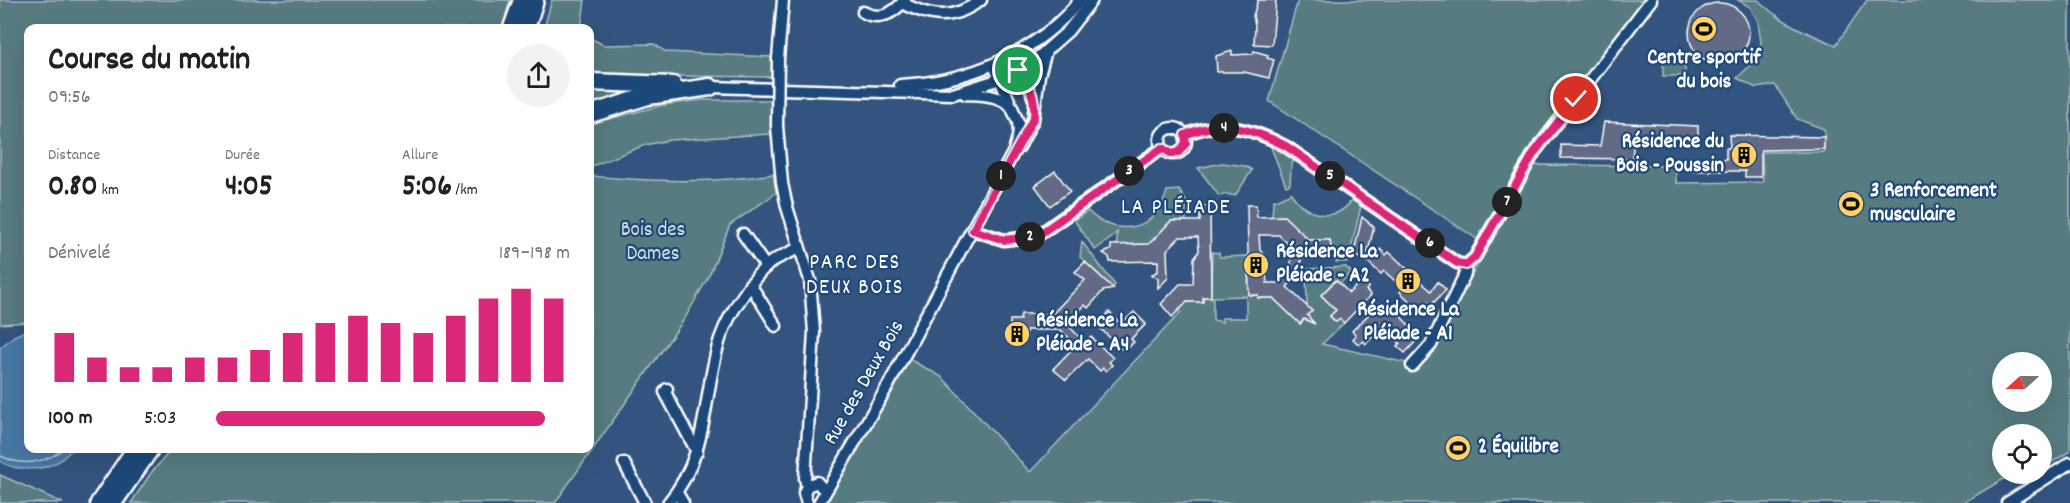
<!DOCTYPE html>
<html lang="fr">
<meta charset="utf-8">
<style>
:root{--surface:#fff;--page:#f2f2f2;--text:#202124;--muted:#757577;--accent:#db2777}
body{margin:0;font-family:Dekko,sans-serif;background:var(--page);color:var(--text);height:100vh;display:flex;flex-direction:column;font-size:22px;white-space:nowrap}
*{box-sizing:border-box;margin:0}
p{font-size:20px;color:var(--muted)}
.icon{flex:none;width:33px;height:33px;fill:none;stroke:currentColor;stroke-width:2;stroke-linecap:round;stroke-linejoin:round}
.map{position:relative;flex:1;overflow:hidden}
.panel{position:absolute;left:24px;top:24px;width:570px;height:429px;display:flex;flex-direction:column;background:var(--surface);border-radius:12px;box-shadow:0 6px 24px #0002}
.panel>*{flex:none}
.needle{width:39px;rotate:249deg}
.fabs{position:absolute;left:1992px;top:352px;display:grid;gap:12px}
.fabs a{display:grid;place-items:center;width:60px;height:60px;border-radius:50%;background:var(--surface);box-shadow:0 6px 24px #0002;font-size:30px}
.pin{position:absolute;display:grid;place-items:center;width:51px;height:51px;color:#fff;margin:-26px;border:3px solid #fff;border-radius:50%;box-shadow:0 2px 6px #0007}
.km{position:absolute;width:30px;height:30px;margin:-15px;border-radius:50%;background:#222;color:#fff;font-size:16px;line-height:30px;text-align:center}
.round{display:grid;place-items:center;flex:none;width:63px;height:63px;border-radius:32px;background:var(--page)}
.summary{display:flex;align-items:center;justify-content:space-between;height:102px;padding:0 24px}
h1{font-size:33px;font-weight:800;line-height:45px}
.metrics{display:grid;grid-template-columns:repeat(3,1fr);gap:9px;height:102px;padding:6px 24px}
.metrics div{display:grid;align-content:center}
.metrics b{font-size:30px;font-weight:800}
.metrics small{font-size:16px;font-weight:400}
.metrics p{font-size:16px}
.chart{height:168px;padding:12px 24px}
.chart p{display:flex;justify-content:space-between}
.chart svg{width:100%;height:108px;margin-top:6px;stroke:var(--accent);stroke-width:6}
ul{padding:0 24px;list-style:none;font-size:20px}
li{display:grid;grid-template-columns:96px 72px 1fr;align-items:center;height:45px}
li i{height:15px;border-radius:8px;background:var(--accent)}
.map>svg:first-child{display:block}
</style>
<div class="map">
<svg width="2070" height="503" viewBox="0 0 2070 503">
<rect width="100%" height="100%" fill="#33547e"/>
<filter id="ink" filterUnits="userSpaceOnUse"><feTurbulence type="fractalNoise" baseFrequency=".0167" numOctaves="2"/><feDisplacementMap in="SourceGraphic" scale="12" xChannelSelector="R" yChannelSelector="G"/><feConvolveMatrix kernelMatrix="1 2 1 2 8 2 1 2 1" color-interpolation-filters="sRGB"/></filter>
<g filter="url(#ink)">
<!-- green -->
<g fill="#567c81" stroke="#aabec0" stroke-width="1.5" fill-rule="evenodd">
<polygon points="0,0 510,0 502,28 28,28 28,322 0,324"/>
<polygon points="552,0 585,0 581,28 544,28"/>
<polygon points="1298,0 1643,0 1530,151 1480,241 1269,101"/>
<path d="M1738 0H1758C1780 22 1807 33 1836 45L1867 0H2070V451L2049 464 2042 457V435H2002V474H2012L1963 503H824L909 359 942 377 1030 472 1180 313V310L1187 302H1202L1203 297 1211 296 1212 252 1219 253 1220 257 1247 256 1249 295H1258V298H1273L1300 324 1305 319 1310 320 1307 315 1311 311 1307 307 1306 269 1346 267 1351 272 1340 284 1335 280 1321 295 1336 310 1330 317 1336 322 1340 319 1344 323 1322 344 1411 364 1444 324 1534 165 1676 166V183L1763 182 1762 152H1824V129L1797 119 1775 85 1756 88 1737 78 1755 61 1761 43 1758 21 1750 7ZM1246 296V318H1222V322L1213 320V297ZM2002 363H2042V402H2002Z"/>
<polygon points="590,38 604,45 654,44 666,52 772,57 772,77 590,75"/>
<rect x="1663" y="54" width="22" height="22"/>
<polygon points="590,89 665,90 590,111"/>
<polygon points="702,100 771,100 771,134 669,140 645,145 590,167 590,124 663,105"/>
<polygon points="1274,143 1295,157 1291,167 1290,184 1286,186 1271,147"/>
<polygon points="1222,163 1245,166 1252,170 1235,196 1227,194 1219,196 1198,168"/>
<path d="M773 174 776 193 730 225 709 276 685 318 555 503H131L151 473 172 449 590 448V176C649 181 714 184 773 174Z"/>
<path d="M1179 190 1186 201V221H1171L1149 244 1117 245V232L1114 236 1095 250 1074 220 1088 211C1115 239 1157 231 1167 191Z"/>
<path d="M1291 193C1305 215 1334 225 1352 200L1361 206 1348 262H1336V254H1332L1330 240H1309L1272 217 1273 201Z"/>
<polygon points="1082,242 1115,285 1113,288 1080,257"/>
<polygon points="0,475 63,503 0,503"/>
</g>
<!-- water -->
<path fill="#4678a3" stroke="#90aec8" stroke-width="1.5" d="M28 330V448L73 449C69 452 64 458 59 461 42 471 16 472 0 461V348L14 336Z"/>
<g fill="none" stroke-linecap="round" stroke-linejoin="round">
<!-- shore -->
<path stroke="#b5c9da" stroke-width="1.5" d="M0 456C5 457 8 460 14 461 31 465 51 460 64 448"/>
</g>
<!-- building -->
<g fill="#626a86" stroke="#fff" stroke-width="1.5" fill-rule="evenodd">
<polygon points="1258,0 1276,0 1272,45 1254,44 1255,25 1253,16"/>
<circle cx="1719" cy="33" r="30"/>
<polygon points="1232,51 1232,55 1253,54 1254,51 1268,55 1267,58 1274,60 1269,78 1244,72 1217,72 1216,56"/>
<polygon points="1604,122 1698,126 1698,138 1634,137 1632,159 1561,158 1561,145 1600,146"/>
<polygon points="1729,135 1824,137 1824,149 1761,150 1761,177 1745,177 1745,171 1689,171 1689,159 1726,159 1726,148 1730,148"/>
<polygon points="1055,171 1070,191 1050,206 1035,186"/>
<path d="M1247 205H1256L1257 217 1284 216 1309 240H1330L1332 257 1301 258V271L1287 287 1312 311 1307 315 1315 324 1304 319 1300 324 1273 298H1258V295H1249ZM1259 235H1279L1291 247V270L1281 269 1285 276 1279 283H1267L1264 255 1260 250Z"/>
<polygon points="1200,206 1210,206 1211,297 1203,297 1203,302 1187,302 1172,317 1161,304 1180,284 1193,284 1194,258 1199,251 1198,237 1180,237 1167,250 1168,278 1158,288 1158,278 1151,275 1158,271 1158,261 1110,262 1109,257 1103,253 1111,250 1111,245 1149,244 1171,221 1200,221"/>
<polygon points="1362,217 1374,227 1366,259 1353,256"/>
<polygon points="1380,249 1386,255 1389,252 1431,291 1438,282 1446,290 1430,306 1427,302 1419,310 1400,292 1403,288 1384,271 1381,274 1368,262"/>
<polygon points="1085,262 1114,289 1103,291 1088,308 1085,305 1067,324 1085,343 1091,337 1113,358 1109,362 1112,365 1106,371 1103,368 1100,371 1088,359 1066,380 1053,369 1076,345 1061,330 1026,330 1026,338 1008,338 1008,328 1010,328 1010,320 1020,320 1021,314 1052,314 1085,280 1075,272"/>
<polygon points="1336,280 1349,293 1362,280 1369,287 1366,290 1371,295 1344,323 1340,319 1336,322 1330,316 1336,310 1321,295"/>
<polygon points="1380,303 1386,309 1390,305 1420,337 1405,353 1397,346 1400,343 1395,338 1397,336 1384,324 1366,344 1363,341 1359,345 1353,339 1356,335 1352,331"/>
<polygon points="1109,312 1121,324 1134,312 1146,324 1131,339 1134,342 1128,348 1125,345 1121,349 1100,328 1105,323 1102,320"/>
</g>
<g fill="none" stroke-linecap="round" stroke-linejoin="round">
<!-- minor casing -->
<g stroke="#fff" stroke-width="15">
<g id="minor">
<path d="M902 3C933 18 952 21 981 0"/>
<path d="M863 12C880 21 893 14 905 0"/>
<polyline points="778,59 783,0"/>
<polyline points="1015,64 1030,85 1033,97"/>
<path d="M900 85C968 82 1036 54 1080 0"/>
<polyline points="710,87 953,94 1000,79 1034,61 1068,31 1092,0"/>
<path d="M965 94C983 95 998 94 1012 107"/>
<polyline points="777,126 782,183 787,207 810,280 814,332 805,479 807,486 804,493 807,503"/>
<circle cx="1173" cy="141" r="13"/>
<path d="M1185 135C1220 119 1253 129 1285 146L1457 263 1466 265"/>
<polyline points="1019,147 1033,120 1039,75 1046,51"/>
<polyline points="973,230 1004,240 1037,236 1162,148"/>
<polyline points="743,234 766,267"/>
<polyline points="1466,265 1475,257 1534,153 1651,0"/>
<polyline points="750,284 776,326"/>
<polyline points="1412,366 1431,345 1465,274 1466,265"/>
<polyline points="667,389 665,392 697,452"/>
<polyline points="624,463 645,503"/>
<polyline points="807,486 817,482 825,491"/>
<polyline points="677,493 683,503"/>
<path d="M668 503C710 453 702 397 720 339 726 322 734 308 744 294 751 283 760 271 770 263 779 256 790 253 799 248"/>
<polyline points="819,503 889,384 1014,151 1019,133 1018,122 994,65"/>
<polyline points="2007,503 2070,463"/>
</g>
</g>
<!-- highway casing -->
<g stroke="#fff" stroke-width="21">
<g id="highway">
<polyline points="512,28 522,0"/>
<polyline points="526,28 535,0"/>
<polyline points="590,82 673,85"/>
<polyline points="590,114 648,96 710,87"/>
<polyline points="99,503 136,448"/>
<polyline points="113,503 151,448"/>
</g>
</g>
<!-- minor -->
<use href="#minor" stroke="#1f4a7a" stroke-width="10"/>
<!-- highway -->
<use href="#highway" stroke="#1f4a7a" stroke-width="16"/>
<!-- minor-bridge casing -->
<g stroke="#fff" stroke-width="15" stroke-linecap="butt">
<polyline id="minor-bridge" points="777,126 778,59"/>
</g>
<!-- minor-bridge -->
<use href="#minor-bridge" stroke="#1f4a7a" stroke-width="10"/>
</g>
</g>
<g fill="none" stroke-linecap="round" stroke-linejoin="round" filter="url(#ink)">
<!-- route casing -->
<g stroke="#fff" stroke-width="12">
<path id="route" d="M1018 70C1030 86 1036 97 1034 117L973 230 1004 240 1037 236 1162 148 1172 154 1179 152 1186 143 1185 135C1220 119 1253 129 1286 146L1457 263 1466 265 1475 257 1534 153 1576 99"/>
</g>
<!-- route -->
<use href="#route" stroke="#db2777" stroke-width="8"/>
</g>
<!-- icons -->
<defs>
<g id="stadium-disc" transform="scale(1.35)"><circle r="9.5" fill="#ffd166" stroke="#1f4a7a"/><path d="M0-5a6.5 5 0 1 0 0 10a6.5 5 0 1 0 0-10ZM-3.5-1.8h7v3.6h-7Z" fill="#111"/></g>
<g id="building-disc" transform="scale(1.35)"><circle r="9.5" fill="#ffd166" stroke="#1f4a7a"/><path d="M-4-6H4V6H1V3H-1V6H-4ZM-2.5-4.3h1.7v1.8h-1.7ZM.8-4.3h1.7v1.8H.8ZM-2.5-1h1.7V.8h-1.7ZM.8-1h1.7V.8H.8Z" fill="#111"/></g>
</defs>
<g fill-rule="evenodd">
<use href="#stadium-disc" x="1704" y="29"/>
<use href="#building-disc" x="1744" y="155"/>
<use href="#stadium-disc" x="1851" y="204"/>
<use href="#building-disc" x="1256" y="265"/>
<use href="#building-disc" x="1408" y="281"/>
<use href="#building-disc" x="1017" y="334"/>
<use href="#stadium-disc" x="1458" y="448"/>
</g>
<g text-anchor="middle" dominant-baseline="central" stroke-width="4.5" stroke-linejoin="round" paint-order="stroke">
<!-- poi labels -->
<g font-size="21" font-weight="bold" fill="#fff" stroke="#1f4a7a" text-anchor="start">
<text x="1704" y="59" text-anchor="middle">Centre sportif<tspan x="1704" dy="24">du bois</tspan></text>
<text x="1724" y="143" text-anchor="end">Résidence du<tspan x="1724" dy="24">Bois - Poussin</tspan></text>
<text x="1870" y="192">3 Renforcement<tspan x="1870" dy="24">musculaire</tspan></text>
<text x="1276" y="253">Résidence La<tspan x="1276" dy="24">Pléiade - A2</tspan></text>
<text x="1408" y="311" text-anchor="middle">Résidence La<tspan x="1408" dy="24">Pléiade - A1</tspan></text>
<text x="1036" y="322">Résidence La<tspan x="1036" dy="24">Pléiade - A4</tspan></text>
<text x="1478" y="448">2 Équilibre</text>
</g>
<!-- park labels -->
<g font-size="21" fill="#d5dee0" stroke="#1f4a7a">
<text x="653" y="231">Bois des<tspan x="653" dy="24">Dames</tspan></text>
</g>
<!-- street labels -->
<g font-size="21" fill="#fff" stroke="#1f4a7a">
<text transform="translate(865 383) rotate(-60)">Rue des Deux Bois</text>
</g>
<!-- neighbourhood labels -->
<g font-size="22" letter-spacing="1.5" fill="#fff" stroke="#1f4a7a">
<text x="1176" y="208">LA PLÉIADE</text>
<text x="855" y="263">PARC DES<tspan x="855" dy="25">DEUX BOIS</tspan></text>
</g>
</g>
</svg>
<div class="fabs">
<a><svg class="needle" viewBox="-14 -14 28 28"><path d="M0-13l5 13h-10z" fill="#e53935"/><path d="M0 13l5-13h-10z" fill="#757577"/></svg></a>
<a><svg class="icon" aria-label="locate" viewBox="0 0 24 24"><circle cx="12" cy="12" r="6"/><path d="M12 2v4M12 18v4M2 12h4M18 12h4"/></svg></a>
</div>
<div class="pin" style="left:1018px;top:70px;background:#1e9e55"><svg class="icon" aria-label="arrive" viewBox="0 0 24 24"><path d="M6 21V4h12l-3 4 3 4H6"/></svg></div>
<div class="pin" style="left:1576px;top:99px;background:#d93025"><svg class="icon" aria-label="check" viewBox="0 0 24 24"><path d="M5 12l5 5 9-10"/></svg></div>
<b class="km" style="left:1001px;top:176px">1</b>
<b class="km" style="left:1030px;top:237px">2</b>
<b class="km" style="left:1129px;top:171px">3</b>
<b class="km" style="left:1224px;top:128px">4</b>
<b class="km" style="left:1330px;top:176px">5</b>
<b class="km" style="left:1430px;top:243px">6</b>
<b class="km" style="left:1507px;top:202px">7</b>
<section class="panel">
<div class="summary"><div><h1>Course du matin</h1><p>09:56</p></div><a class="round"><svg class="icon" aria-label="share" viewBox="0 0 24 24"><path d="M12 15V3M7 8l5-5 5 5M5 13v7h14v-7"/></svg></a></div>
<div class="metrics">
<div><p>Distance</p><b>0.80<small> km</small></b></div>
<div><p>Durée</p><b>4:05</b></div>
<div><p>Allure</p><b>5:06<small> /km</small></b></div>
</div>
<div class="chart"><p><span>Dénivelé</span>189–198 m</p>
<svg viewBox="0 0 160 44" preserveAspectRatio="none"><path d="M5 44V24M15 44V34M25 44V38M35 44V38M45 44V34M55 44V34M65 44V31M75 44V24M85 44V20M95 44V17M105 44V20M115 44V24M125 44V17M135 44V10M145 44V6M155 44V10"/></svg>
</div>
<ul>
<li><b>100 m</b>5:03<i style="width:93%"></i></li>
</ul>
</section>
</div>
